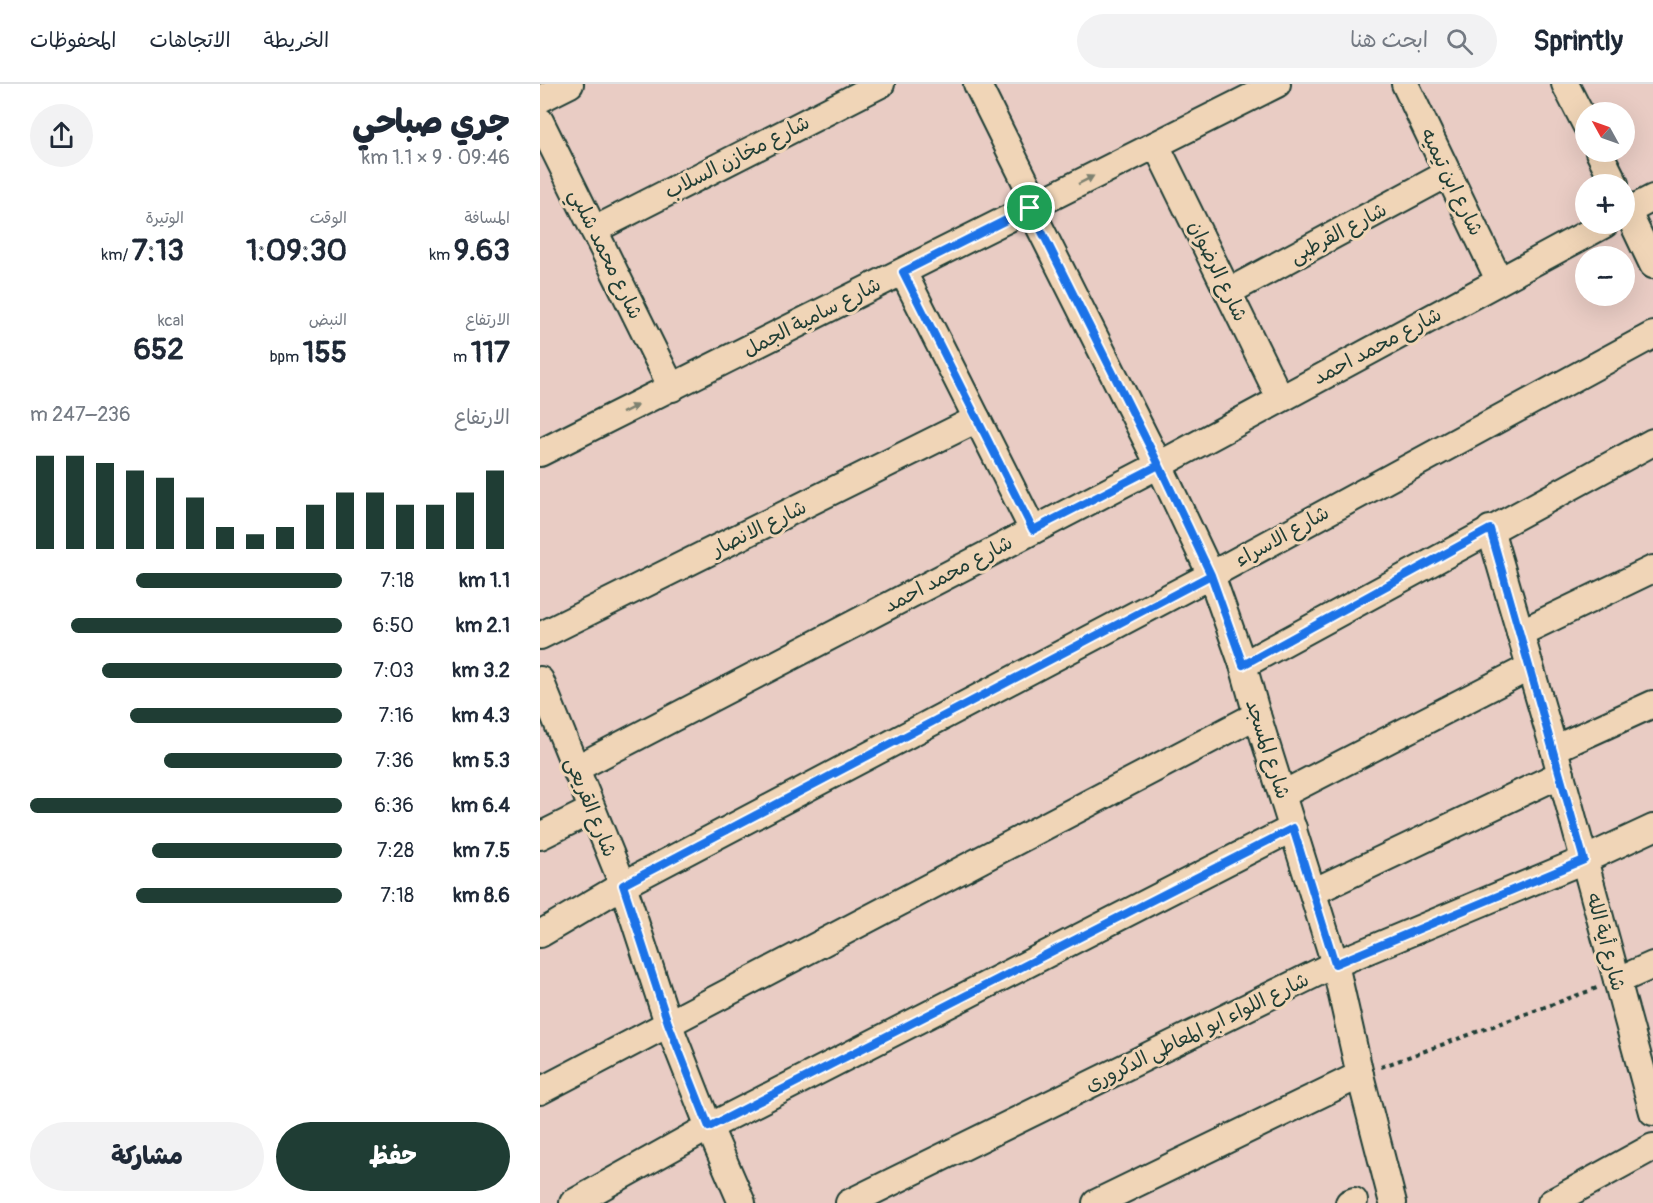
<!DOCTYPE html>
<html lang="ar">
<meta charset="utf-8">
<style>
:root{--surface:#fff;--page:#f2f2f3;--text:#1f2937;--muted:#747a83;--line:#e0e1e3;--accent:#1f3d34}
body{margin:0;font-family:Pangolin,"Playpen Sans Arabic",sans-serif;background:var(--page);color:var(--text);direction:rtl;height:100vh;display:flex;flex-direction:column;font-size:22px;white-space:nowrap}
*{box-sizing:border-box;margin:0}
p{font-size:20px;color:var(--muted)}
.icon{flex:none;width:33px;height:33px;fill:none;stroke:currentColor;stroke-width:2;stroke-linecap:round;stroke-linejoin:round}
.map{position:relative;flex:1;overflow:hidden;direction:ltr}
.side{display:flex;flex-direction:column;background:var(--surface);width:540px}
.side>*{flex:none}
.needle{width:39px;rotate:310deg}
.tools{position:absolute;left:1035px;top:18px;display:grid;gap:12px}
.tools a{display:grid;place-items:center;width:60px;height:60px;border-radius:50%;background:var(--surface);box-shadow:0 6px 24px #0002;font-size:30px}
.pin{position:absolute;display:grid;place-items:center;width:51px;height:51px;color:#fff;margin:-26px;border:3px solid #fff;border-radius:50%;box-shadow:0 2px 6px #0007}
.round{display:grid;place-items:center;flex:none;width:63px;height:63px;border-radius:32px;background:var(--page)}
.headline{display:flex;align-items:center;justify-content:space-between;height:102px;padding:0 30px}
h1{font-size:33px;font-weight:800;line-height:45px}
.figures{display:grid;grid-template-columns:repeat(3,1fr);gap:9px;height:102px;padding:6px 30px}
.figures div{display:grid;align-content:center}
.figures b{font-size:30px;font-weight:800}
.figures small{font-size:16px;font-weight:400}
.figures p{font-size:16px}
.chart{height:168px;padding:12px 30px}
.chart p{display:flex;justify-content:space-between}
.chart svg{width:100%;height:108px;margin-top:6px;stroke:var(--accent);stroke-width:6}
.cta{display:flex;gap:12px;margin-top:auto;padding:12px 30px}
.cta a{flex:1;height:69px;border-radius:36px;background:var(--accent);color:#fff;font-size:24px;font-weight:800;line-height:69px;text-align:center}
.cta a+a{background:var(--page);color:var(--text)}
ul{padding:0 30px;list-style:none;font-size:20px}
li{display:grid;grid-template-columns:96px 72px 1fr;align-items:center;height:45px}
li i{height:15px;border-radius:8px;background:var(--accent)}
header{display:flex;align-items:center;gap:36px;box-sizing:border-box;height:84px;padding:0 30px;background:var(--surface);border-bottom:2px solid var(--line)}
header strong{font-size:28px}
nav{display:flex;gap:33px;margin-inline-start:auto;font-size:21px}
.search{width:420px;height:54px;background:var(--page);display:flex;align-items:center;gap:15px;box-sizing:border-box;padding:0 21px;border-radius:33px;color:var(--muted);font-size:22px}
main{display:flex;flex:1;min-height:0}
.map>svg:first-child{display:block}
</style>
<header>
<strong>Sprintly</strong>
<div class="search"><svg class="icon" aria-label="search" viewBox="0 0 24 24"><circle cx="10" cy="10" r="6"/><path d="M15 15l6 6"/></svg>ابحث هنا</div>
<nav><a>الخريطة</a><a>الاتجاهات</a><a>المحفوظات</a></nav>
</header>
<main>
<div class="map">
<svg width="1113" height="1119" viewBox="0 0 1113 1119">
<rect width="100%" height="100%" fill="#e9ccc4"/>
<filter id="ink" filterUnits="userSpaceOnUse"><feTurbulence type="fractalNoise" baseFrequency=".0167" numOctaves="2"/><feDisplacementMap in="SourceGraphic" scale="12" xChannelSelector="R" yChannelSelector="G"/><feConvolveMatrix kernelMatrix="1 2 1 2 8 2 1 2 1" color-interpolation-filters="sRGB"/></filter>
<g filter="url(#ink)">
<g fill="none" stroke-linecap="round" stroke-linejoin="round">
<!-- minor casing -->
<g stroke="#1f3d34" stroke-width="30">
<g id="minor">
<polyline points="437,0 497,121"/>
<polyline points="865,0 959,196"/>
<polyline points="1025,0 1046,41"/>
<polyline points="0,15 30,0"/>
<polyline points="0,37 132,304"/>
<polyline points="616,61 740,314"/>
<polyline points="1059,68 1075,100"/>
<polyline points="1084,120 1113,181"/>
<polyline points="490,124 619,381 671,491 703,581 717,631 795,880 820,991 853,1119"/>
<polyline points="1084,129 1113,114"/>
<polyline points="54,146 341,0"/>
<polyline points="363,188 493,446"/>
<polyline points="688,208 907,90"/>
<polyline points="0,369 737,0"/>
<polyline points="950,445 1014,665 1113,1028"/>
<polyline points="980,549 1113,485"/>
<polyline points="0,552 437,335"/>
<polyline points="703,581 1113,358"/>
<polyline points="0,596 83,801 128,939 169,1043 202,1119"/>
<polyline points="1014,665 1113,620"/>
<polyline points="35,685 619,381 1065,140"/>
<polyline points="743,710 990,583"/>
<polyline points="0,752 52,726"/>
<polyline points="773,808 1021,690"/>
<polyline points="0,850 83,801 671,491 1113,251"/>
<polyline points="1077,897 1113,881"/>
<polyline points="0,1007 717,631"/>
<polyline points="33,1119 169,1043 753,744"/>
<polyline points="309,1119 795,880 1044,776 1113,744"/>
<polyline points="556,1119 820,991"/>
<polyline points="809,1119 814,1117"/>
<polyline points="1011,1119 1113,1063"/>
</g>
</g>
<!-- path -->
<polyline stroke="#1f3d34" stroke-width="4" stroke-dasharray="4.5 4.5" stroke-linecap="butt" points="841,983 1057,904"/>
<!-- minor -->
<use href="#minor" stroke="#f0d5b7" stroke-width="26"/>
</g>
<!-- one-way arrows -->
<defs><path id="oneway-solid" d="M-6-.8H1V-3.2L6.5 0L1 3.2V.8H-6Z" transform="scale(1.5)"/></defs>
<g fill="#7d816f">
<use href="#oneway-solid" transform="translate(546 96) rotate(-27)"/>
<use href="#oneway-solid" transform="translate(90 325) rotate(-27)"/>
</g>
</g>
<g fill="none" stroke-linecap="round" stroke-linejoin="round" filter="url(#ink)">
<!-- route casing -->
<g stroke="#fff" stroke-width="12">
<polyline id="route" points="490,124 619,381 671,491 83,801 128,939 169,1043 753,744 795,880 1044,776 950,445 703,581 671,491 619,381 493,446 363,188 490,124"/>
</g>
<!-- route -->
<use href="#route" stroke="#1a73e8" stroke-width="8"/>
</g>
<g text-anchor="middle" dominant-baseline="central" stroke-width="6" stroke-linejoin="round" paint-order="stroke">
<!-- street labels -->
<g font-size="20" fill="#1f3d34" stroke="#f0d5b7">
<text transform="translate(197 73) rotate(-27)">شارع مخازن السلاب</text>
<text transform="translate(912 98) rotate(64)">شارع ابن تيميه</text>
<text transform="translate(798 149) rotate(-28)">شارع القرطبى</text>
<text transform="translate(66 170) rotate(64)">شارع محمد شلبي</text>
<text transform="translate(678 187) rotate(64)">شارع الرضوان</text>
<text transform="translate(272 233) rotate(-27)">شارع سامية الجمل</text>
<text transform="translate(837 262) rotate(-28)">شارع محمد احمد</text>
<text transform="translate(219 444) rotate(-26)">شارع الانصار</text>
<text transform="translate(742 452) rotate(-29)">شارع الاسراء</text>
<text transform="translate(408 490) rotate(-28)">شارع محمد احمد</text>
<text transform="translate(728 665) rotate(72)">شارع المسجد</text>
<text transform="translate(51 723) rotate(68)">شارع القريعى</text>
<text transform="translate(1066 858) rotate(75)">شارع أية الله</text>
<text transform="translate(657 948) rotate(-26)">شارع اللواء ابو المعاطى الدكرورى</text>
</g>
</g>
</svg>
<div class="tools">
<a><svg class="needle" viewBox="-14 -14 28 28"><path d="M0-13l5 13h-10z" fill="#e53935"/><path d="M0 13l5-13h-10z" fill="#747a83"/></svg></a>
<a>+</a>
<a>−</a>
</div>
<div class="pin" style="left:490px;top:124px;background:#1e9e55"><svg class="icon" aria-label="arrive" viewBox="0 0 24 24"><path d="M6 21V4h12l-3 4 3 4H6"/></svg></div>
</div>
<section class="side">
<div class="headline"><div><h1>جري صباحي</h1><p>09:46 · 9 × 1.1 km</p></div><a class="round"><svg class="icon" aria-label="share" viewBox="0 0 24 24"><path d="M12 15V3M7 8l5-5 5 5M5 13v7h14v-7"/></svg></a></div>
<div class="figures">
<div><p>المسافة</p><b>9.63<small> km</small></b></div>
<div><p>الوقت</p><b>1:09:30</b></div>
<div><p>الوتيرة</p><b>7:13<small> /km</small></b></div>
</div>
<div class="figures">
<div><p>الارتفاع</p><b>117<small> m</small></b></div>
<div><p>النبض</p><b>155<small> bpm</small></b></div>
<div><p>kcal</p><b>652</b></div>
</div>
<div class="chart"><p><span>الارتفاع</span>236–247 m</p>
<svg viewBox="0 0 160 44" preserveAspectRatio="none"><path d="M5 44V6M15 44V6M25 44V9M35 44V12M45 44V15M55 44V23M65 44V35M75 44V38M85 44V35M95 44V26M105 44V21M115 44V21M125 44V26M135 44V26M145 44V21M155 44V12"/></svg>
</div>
<ul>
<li><b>1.1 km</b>7:18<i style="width:66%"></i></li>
<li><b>2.1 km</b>6:50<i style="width:87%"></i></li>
<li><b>3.2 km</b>7:03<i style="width:77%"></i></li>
<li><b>4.3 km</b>7:16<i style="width:68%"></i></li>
<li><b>5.3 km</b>7:36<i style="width:57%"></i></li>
<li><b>6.4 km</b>6:36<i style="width:100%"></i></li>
<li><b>7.5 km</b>7:28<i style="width:61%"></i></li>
<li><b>8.6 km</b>7:18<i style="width:66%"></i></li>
</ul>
<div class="cta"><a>حفظ</a><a>مشاركة</a></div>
</section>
</main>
